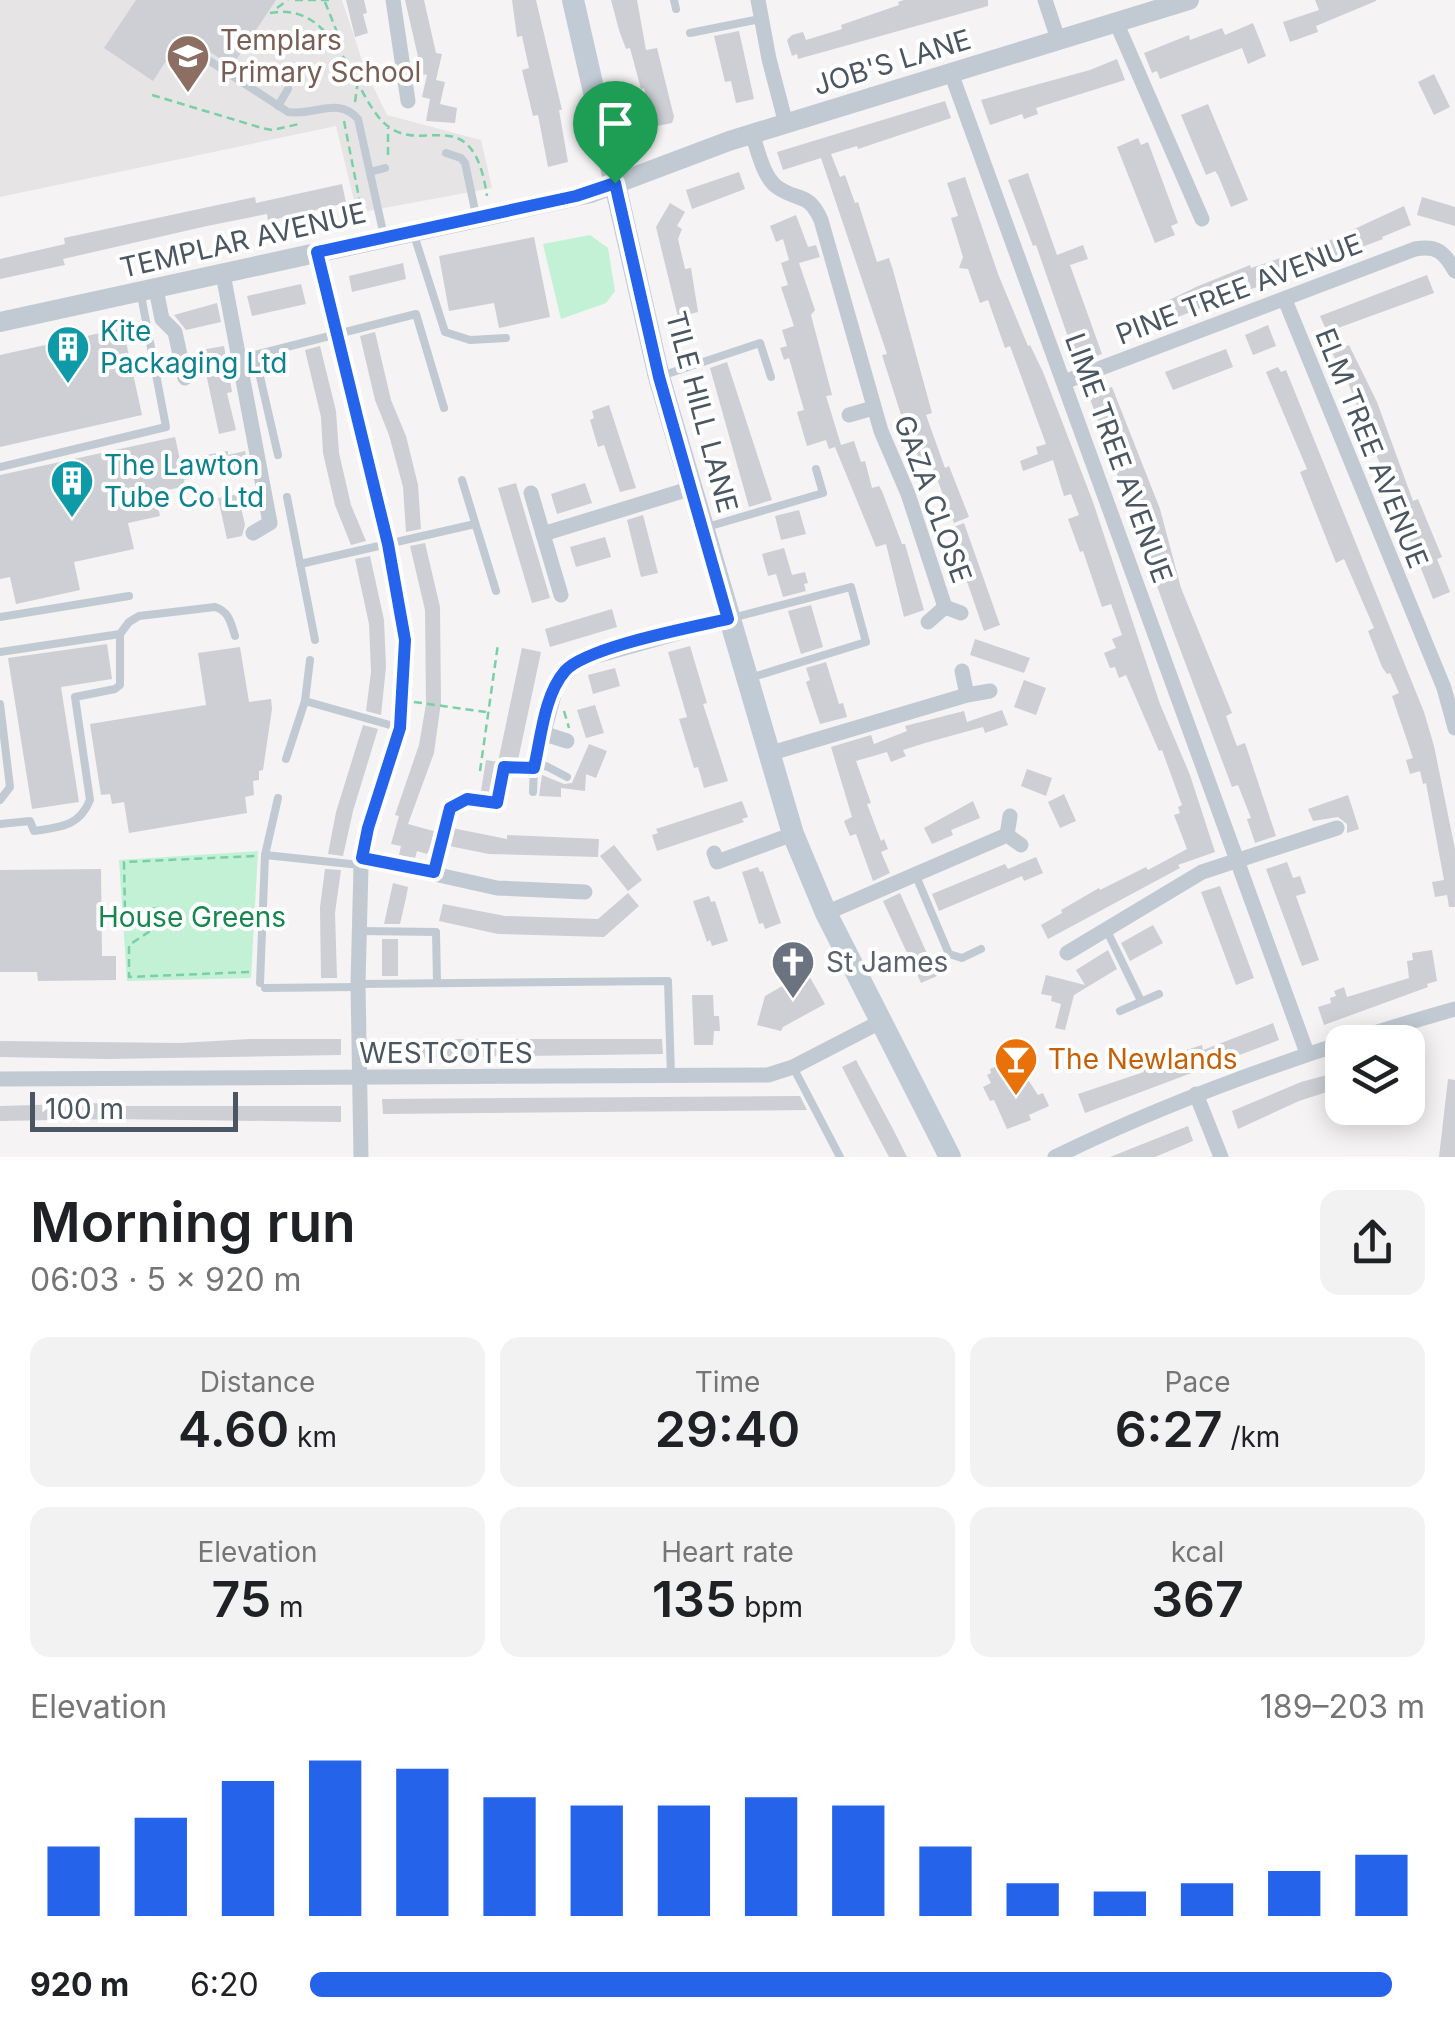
<!DOCTYPE html>
<meta charset="utf-8">
<style>
:root{--surface:#fff;--page:#f2f2f2;--text:#202124;--muted:#757577;--accent:#2563eb}
body{margin:0;font-family:Inter,sans-serif;background:var(--page);color:var(--text);height:100vh;display:flex;flex-direction:column;font-size:38px;white-space:nowrap}
*{box-sizing:border-box;margin:0}
p{font-size:32px;color:var(--muted)}
.icon{flex:none;width:55px;height:55px;fill:none;stroke:currentColor;stroke-width:2;stroke-linecap:round;stroke-linejoin:round}
.map{position:relative;height:1157px;overflow:hidden}
.side{display:flex;flex-direction:column;background:var(--surface);flex:1}
.side>*{flex:none}
.buttons{position:absolute;left:1325px;top:1025px;display:grid;gap:20px}
.buttons a{display:grid;place-items:center;width:100px;height:100px;border-radius:20px;background:var(--surface);box-shadow:0 5px 25px #0003;font-size:50px}
.scale{position:absolute;left:30px;bottom:25px;width:208px;box-sizing:border-box;padding-left:10px;border:5px solid #4a5661;border-top:0;font-size:28px;line-height:35px;white-space:nowrap;color:#4a5661;-webkit-text-stroke:8px #fff;paint-order:stroke}
.pin{position:absolute;display:grid;place-items:center;width:85px;height:85px;color:#fff;margin:-102px -42px;border-radius:50% 50% 50% 0;rotate:-45deg;box-shadow:0 0 10px #0007}
.pin .icon{rotate:45deg}
.round{display:grid;place-items:center;flex:none;width:105px;height:105px;border-radius:20px;background:var(--page)}
.summary{display:flex;align-items:center;justify-content:space-between;height:170px;padding:0 30px}
h1{font-size:55px;font-weight:600;line-height:75px}
.figures{display:grid;grid-template-columns:repeat(3,1fr);gap:15px;height:170px;padding:10px 30px}
.figures div{display:grid;align-content:center;border-radius:20px;background:var(--page);text-align:center}
.figures b{font-size:50px;font-weight:600}
.figures small{font-size:28px;font-weight:400}
.figures p{font-size:28px}
.chart{height:280px;padding:20px 30px}
.chart p{display:flex;justify-content:space-between}
.chart svg{width:100%;height:180px;margin-top:10px;stroke:var(--accent);stroke-width:6}
ul{padding:0 30px;list-style:none;font-size:32px}
li{display:grid;grid-template-columns:160px 120px 1fr;align-items:center;height:75px}
li i{height:25px;border-radius:12px;background:var(--accent)}
.map>svg:first-child{display:block}
</style>
<div class="map">
<svg width="1455" height="1157" viewBox="0 0 1455 1157">
<rect width="100%" height="100%" fill="#f5f3f3"/>
<!-- education -->
<polygon fill="#e6e4e5" points="0,0 342,0 366,72 387,115 481,140 492,188 357,213 336,126 0,197"/>
<!-- green -->
<g fill="#c3f1d5">
<polygon points="590,235 608,248 615,291 606,303 561,319 543,244"/>
<polygon points="258,851 251,978 127,981 119,860"/>
</g>
<!-- building -->
<g fill="#cdcfd5">
<polygon points="136,0 276,0 232,66 183,35 153,81 104,48"/>
<polygon points="346,0 364,0 367,13 363,14 368,33 355,37"/>
<polygon points="405,0 424,0 436,53 442,54 436,80 445,82 440,104 457,108 455,123 426,121 430,99 422,97 427,75 416,73 419,61"/>
<polygon points="512,0 536,0 562,110 559,110 568,162 548,167 538,115 533,116 522,70 529,68 522,36 517,37"/>
<polygon points="611,0 637,0 646,50 657,48 674,117 672,123 657,126 655,117 651,118 644,88 641,89 630,48 626,49 619,30"/>
<polygon points="904,0 988,0 988,6 798,59 797,54 792,56 787,40 792,35 803,32 806,40 842,29 841,25 899,5 898,2"/>
<polygon points="1315,0 1376,0 1376,1 1316,26 1318,32 1290,42 1283,22 1319,10"/>
<polygon points="1253,23 1266,56 1248,64 1242,48 1160,79 1157,71 1152,73 1144,53 1189,35 1190,40 1222,28 1225,35"/>
<polygon points="739,31 754,99 736,103 731,81 725,82 714,36"/>
<polygon points="1117,59 1125,80 1036,108 1038,114 1024,119 1022,114 990,125 981,100 1090,70"/>
<polygon points="1434,74 1450,107 1434,115 1418,82"/>
<polygon points="945,101 951,118 858,149 857,146 831,154 840,177 845,175 855,203 858,202 877,262 889,258 893,270 932,413 926,415 945,468 949,466 969,517 954,523 932,466 927,468 924,459 919,460 906,417 902,418 882,355 887,354 821,158 783,170 777,152"/>
<polygon points="1208,104 1248,200 1231,207 1218,175 1215,171 1206,175 1181,115"/>
<polygon points="1138,138 1141,145 1148,142 1178,223 1171,226 1175,235 1155,243 1117,147"/>
<polygon points="739,172 745,189 692,209 686,190"/>
<polygon points="1028,173 1057,255 1083,245 1088,259 1070,265 1102,354 1077,363 1036,245 1033,246 1008,180"/>
<polygon points="965,177 998,274 1028,346 1030,345 1043,372 1093,502 1160,704 1190,775 1215,852 1178,865 1180,868 1048,939 1041,925 1062,913 1061,910 1099,888 1100,890 1146,867 1148,870 1187,849 1174,815 1180,813 1178,807 1182,805 1162,750 1159,751 1126,675 1119,678 1115,667 1110,668 1104,653 1116,648 1112,639 1122,635 1111,604 1102,607 1083,551 1080,552 1068,519 1079,515 1071,494 1064,496 1053,460 1023,471 1020,461 1038,454 1036,447 1046,444 1010,346 1005,348 988,300 980,303 968,269 959,268 963,257 951,218 958,216 947,183"/>
<polygon points="342,184 346,203 268,221 267,214 207,226 63,259 65,265 0,279 0,259 65,244 64,238 255,197 256,203"/>
<polygon points="1422,197 1455,207 1455,226 1417,215"/>
<polygon points="670,203 685,212 677,226 682,229 678,239 685,269 691,268 698,312 678,317 656,227"/>
<polygon points="1404,206 1411,225 1382,237 1383,239 1175,318 1167,301 1196,287 1250,265 1251,268 1322,244"/>
<polygon points="796,215 808,247 816,245 820,257 799,263 815,310 811,315 832,395 826,396 841,445 854,441 861,462 865,461 872,488 879,486 882,491 902,544 905,544 924,610 904,617 886,544 876,547 835,447 829,449 826,440 807,446 797,412 804,410 789,358 784,360 780,348 787,346 782,330 794,326 781,287 788,285 781,263 789,260 783,239 776,242 770,226"/>
<polygon points="534,237 550,317 499,328 494,303 449,311 439,256"/>
<polygon points="403,263 406,279 352,292 349,276"/>
<polygon points="1427,275 1434,293 1327,332 1320,316"/>
<polygon points="301,284 306,304 252,316 247,296"/>
<polygon points="217,303 221,322 186,330 174,315"/>
<polygon points="1268,325 1276,346 1253,355 1245,335"/>
<polygon points="123,328 142,415 0,447 0,355"/>
<polygon points="375,332 391,400 406,436 418,485 421,529 406,532 403,487 389,435 375,400 360,336"/>
<polygon points="1349,345 1377,402 1413,501 1418,499 1442,557 1437,559 1450,592 1433,599 1345,375 1342,376 1332,352"/>
<polygon points="224,346 232,392 227,393 236,430 219,434 201,350"/>
<polygon points="320,346 336,411 339,453 351,505 366,541 351,545 335,505 323,453 321,417 305,350"/>
<polygon points="1226,349 1233,367 1173,390 1165,372"/>
<polygon points="727,362 772,500 749,507 710,368"/>
<polygon points="1278,367 1281,372 1286,370 1424,712 1434,746 1455,849 1455,907 1449,907 1447,895 1435,897 1432,882 1444,880 1426,783 1423,784 1420,771 1410,774 1406,760 1413,758 1392,696 1399,693 1390,673 1387,674 1382,667 1368,631 1374,628 1344,559 1336,563 1300,472 1307,469 1266,372"/>
<polygon points="1112,387 1160,509 1181,588 1232,713 1226,716 1232,733 1237,746 1245,743 1276,836 1255,843 1247,819 1251,818 1238,785 1232,787 1171,625 1089,396"/>
<polygon points="609,405 636,488 620,492 604,445 598,447 590,420 594,418 592,411"/>
<polygon points="175,437 180,460 228,451 228,455 245,451 248,467 184,480 185,486 155,493 160,516 128,523 134,549 74,562 80,590 16,604 10,577 0,579 0,475"/>
<polygon points="516,483 550,598 532,603 498,488"/>
<polygon points="585,483 592,503 557,514 551,494"/>
<polygon points="238,494 245,525 242,536 227,539 218,498"/>
<polygon points="799,510 806,534 781,540 775,516"/>
<polygon points="643,515 658,573 641,577 627,520"/>
<polygon points="964,523 1000,625 984,631 949,529"/>
<polygon points="605,537 611,557 576,567 570,547"/>
<polygon points="425,543 440,607 441,702 434,753 408,824 437,832 427,854 417,851 415,858 399,855 401,846 391,844 399,816 395,815 419,745 426,704 425,610 410,546"/>
<polygon points="784,548 792,575 805,572 808,583 804,584 806,591 783,597 776,574 768,576 762,554"/>
<polygon points="370,556 384,620 386,667 381,715 366,711 371,672 369,624 355,559"/>
<polygon points="811,605 823,647 801,654 788,611"/>
<polygon points="612,609 617,627 550,647 545,629"/>
<polygon points="975,639 1030,658 1024,673 970,655"/>
<polygon points="107,644 112,679 61,687 79,802 32,809 8,658"/>
<polygon points="690,646 707,703 703,704 728,781 704,788 698,767 694,768 679,719 687,717 668,652"/>
<polygon points="240,647 249,702 271,699 272,709 263,770 259,771 259,780 253,781 254,795 245,797 247,813 129,833 124,802 112,804 110,794 101,795 90,724 206,705 198,653"/>
<polygon points="522,648 541,652 518,760 499,762 490,799 480,797 486,760 498,762"/>
<polygon points="826,662 839,704 843,703 847,717 820,724 806,682 810,680 806,668"/>
<polygon points="615,668 620,686 593,694 588,675"/>
<polygon points="1024,680 1046,688 1036,715 1014,707"/>
<polygon points="595,705 604,733 586,738 577,710"/>
<polygon points="1002,710 1008,725 985,733 983,727 925,743 903,750 906,756 891,762 887,752 856,761 871,803 867,804 881,841 884,839 888,849 881,852 890,873 873,881 856,834 850,836 844,821 852,817 831,747 871,735 874,744 907,731 905,726 964,711 967,722"/>
<polygon points="363,725 378,729 353,811 343,856 328,854 336,812"/>
<polygon points="589,744 607,751 596,778 586,774 585,791 561,788 561,797 539,796 542,775 564,784 572,783"/>
<polygon points="1027,769 1052,778 1046,796 1021,786"/>
<polygon points="1064,794 1076,821 1060,828 1048,802"/>
<polygon points="1348,795 1359,829 1347,833 1347,824 1338,817 1313,821 1308,809"/>
<polygon points="742,801 748,817 742,819 744,822 657,851 652,835 658,833 656,829"/>
<polygon points="973,801 980,818 951,830 953,835 932,844 924,828"/>
<polygon points="452,828 507,839 507,835 599,839 598,857 489,854 449,846"/>
<polygon points="614,845 642,880 628,891 600,856"/>
<polygon points="1036,857 1043,873 1024,881 1022,876 939,911 932,894 1005,864 1008,869"/>
<polygon points="1287,862 1293,878 1300,876 1306,893 1296,896 1319,960 1302,966 1266,869"/>
<polygon points="758,867 760,872 763,871 781,923 765,929 763,923 759,924 742,872"/>
<polygon points="101,869 102,956 116,956 116,980 38,981 37,972 0,972 0,870"/>
<polygon points="325,869 341,870 335,913 337,978 321,978 320,907"/>
<polygon points="393,883 408,887 406,898 400,924 384,924"/>
<polygon points="1220,886 1254,978 1236,985 1201,892"/>
<polygon points="628,893 639,906 604,937 498,934 439,921 443,904 505,916 598,919"/>
<polygon points="900,893 937,976 921,983 883,901"/>
<polygon points="709,896 711,902 715,901 728,941 712,946 710,940 707,942 693,901"/>
<polygon points="1153,925 1163,943 1130,961 1121,943"/>
<rect x="382" y="939" width="16" height="37"/>
<polygon points="1108,950 1117,969 1074,995 1065,1030 1055,1028 1061,1004 1051,1001 1052,996 1041,994 1046,975 1085,985 1076,970"/>
<polygon points="1432,950 1437,981 1427,984 1428,987 1324,1025 1318,1007 1331,1003 1330,998 1336,996 1334,991 1344,987 1347,997 1409,978 1407,961 1413,960 1412,953"/>
<polygon points="807,972 825,1004 783,1027 781,1031 757,1025 765,996"/>
<polygon points="692,995 713,995 714,1016 719,1016 720,1031 714,1031 713,1045 694,1045"/>
<polygon points="1273,1023 1279,1040 1085,1113 1078,1094 1144,1072 1142,1064 1202,1045 1203,1050"/>
<polygon points="250,1039 341,1039 341,1055 108,1059 0,1057 0,1041 180,1043"/>
<polygon points="462,1039 662,1039 663,1054 382,1058 382,1041"/>
<polygon points="856,1060 894,1131 907,1157 889,1157 862,1106 842,1067"/>
<polygon points="1008,1061 1011,1067 1017,1064 1024,1079 1027,1078 1038,1095 1043,1093 1049,1106 1029,1115 1031,1120 1007,1129 994,1100 990,1101 983,1087 991,1083 987,1075 991,1073 990,1069"/>
<polygon points="1342,1071 1342,1087 1299,1101 1238,1129 1232,1111 1301,1082"/>
<polygon points="1448,1079 1455,1080 1455,1157 1439,1157"/>
<polygon points="800,1096 807,1110 383,1114 382,1099"/>
<polygon points="107,1103 107,1106 341,1106 341,1122 112,1119 0,1121 0,1106"/>
<polygon points="1188,1126 1193,1141 1155,1157 1110,1157"/>
</g>
<g fill="none" stroke-linecap="round" stroke-linejoin="round">
<!-- path -->
<g stroke="#7ad0a6" stroke-width="2.5" stroke-dasharray="8 5" stroke-linecap="butt">
<polyline points="295,0 333,0"/>
<polyline points="325,2 337,32"/>
<polyline points="277,8 288,0"/>
<path d="M270 13C336 0 352 91 383 122 421 160 472 95 487 196"/>
<polyline points="152,95 262,128 272,130 299,124"/>
<polyline points="355,102 358,80"/>
<polyline points="344,121 363,218"/>
<polyline points="388,155 388,128"/>
<polyline points="414,702 486,712"/>
<polyline points="564,711 569,728"/>
<polyline points="480,771 498,644"/>
<path d="M448 819C453 797 469 799 488 802"/>
<polyline points="249,972 129,977 129,945 164,922 158,908 125,913 124,862 256,856"/>
</g>
<!-- service -->
<g stroke="#c1cad2" stroke-width="8">
<polyline points="674,0 676,9"/>
<polyline points="690,33 760,19"/>
<path d="M196 52 288 112C315 116 338 96 358 119L384 236"/>
<polyline points="249,86 257,72"/>
<polyline points="278,106 288,89"/>
<polyline points="446,153 461,158 465,163 476,215"/>
<polyline points="370,172 385,168"/>
<polyline points="414,235 445,332 470,340 506,338"/>
<polyline points="661,376 760,343 771,377"/>
<polyline points="278,455 255,355 416,314 444,408"/>
<polyline points="0,467 166,427 141,295"/>
<polyline points="462,480 496,591"/>
<polyline points="287,497 315,640"/>
<polyline points="707,527 823,493 816,469"/>
<polyline points="300,564 475,524"/>
<polyline points="0,617 129,596"/>
<polyline points="732,618 851,587 866,642 750,678"/>
<path d="M120 634 129 622 139 616 215 607C229 611 231 623 235 636"/>
<path d="M0 652 120 634V685L115 689 75 697 90 800C79 827 60 827 34 831L30 821 0 824"/>
<polyline points="305,701 397,727"/>
<polyline points="0,704 10,787 0,800"/>
<polyline points="286,759 305,701 310,660"/>
<polyline points="533,792 534,768 546,766 567,777"/>
<polyline points="497,803 504,767 533,768"/>
<polyline points="265,855 360,865"/>
<polyline points="434,872 445,830"/>
<polyline points="916,876 949,954 962,958 981,949"/>
<polyline points="361,931 436,932 437,982"/>
<polyline points="1107,931 1141,1001"/>
<polyline points="260,983 265,855 278,798"/>
<polyline points="358,984 668,981 671,1076"/>
<polyline points="265,988 358,987"/>
<polyline points="1120,1011 1159,994"/>
<polyline points="793,1067 840,1157"/>
</g>
<!-- minor -->
<g stroke="#c1cad2" stroke-width="15">
<polyline points="393,0 408,101"/>
<polyline points="758,0 769,59 786,124"/>
<polyline points="1045,0 1058,39"/>
<polyline points="1116,22 1202,219"/>
<polyline points="951,73 1307,1053"/>
<path d="M752 134C758 150 763 177 777 187 798 202 808 191 821 220L881 431 908 494 945 607"/>
<polyline points="317,251 388,544 405,640 399,728 368,827 361,866 358,984 361,1157"/>
<polyline points="223,274 270,523 253,533"/>
<polyline points="156,289 162,319 175,332 185,378"/>
<polyline points="1285,300 1444,688 1455,728"/>
<path d="M1064 382 1415 249C1437 245 1444 252 1455 271"/>
<polyline points="849,415 873,408"/>
<polyline points="531,493 543,534"/>
<polyline points="561,595 543,534 689,489"/>
<polyline points="928,622 945,607 961,613"/>
<polyline points="962,671 967,695"/>
<polyline points="542,733 567,741"/>
<polyline points="768,754 967,695 990,691"/>
<polyline points="534,768 557,684 578,661 728,619"/>
<polyline points="1010,816 1007,835 1021,845"/>
<polyline points="714,853 717,862 793,834"/>
<polyline points="362,858 497,888 585,892"/>
<polyline points="826,913 1007,835"/>
<polyline points="1067,953 1202,872 1337,828"/>
<polyline points="0,1079 768,1075 793,1067 880,1022"/>
<polyline points="1196,1094 1221,1157"/>
<path d="M1055 1157C1184 1094 1317 1048 1455 1009"/>
</g>
<!-- tertiary -->
<polyline stroke="#c1cad2" stroke-width="20" points="0,322 591,193 729,141 1189,0"/>
<!-- secondary -->
<polyline stroke="#c1cbd6" stroke-width="22" points="573,0 659,377 793,834 826,913 950,1157"/>
</g>
<g fill="none" stroke-linecap="round" stroke-linejoin="round">
<!-- route casing -->
<g stroke="#fff" stroke-width="20">
<path id="route" d="M615 183 659 377 728 619C693 627 586 647 565 671 544 695 541 738 534 768L504 767 497 803 467 799 450 808 434 872 362 858 368 828 400 728 405 640 388 544 317 252 576 196Z"/>
</g>
<!-- route -->
<use href="#route" stroke="#2563eb" stroke-width="12"/>
</g>
<!-- icons -->
<defs>
<g id="school-pin" transform="scale(2.25)"><path d="M0 17L-7.5 6A9.5 9.5 0 1 1 7.5 6Z" fill="#8d6e63" stroke="#fff"/><path d="M0-5L7-2L0 1L-7-2ZM-4 1L0 2.5L4 1V4Q0 6-4 4Z" fill="#fff"/></g>
<g id="building-pin" transform="scale(2.25)"><path d="M0 17L-7.5 6A9.5 9.5 0 1 1 7.5 6Z" fill="#0f9aa8" stroke="#fff"/><path d="M-4-6H4V6H1V3H-1V6H-4ZM-2.5-4.3h1.7v1.8h-1.7ZM.8-4.3h1.7v1.8H.8ZM-2.5-1h1.7V.8h-1.7ZM.8-1h1.7V.8H.8Z" fill="#fff"/></g>
<g id="church-pin" transform="scale(2.25)"><path d="M0 17L-7.5 6A9.5 9.5 0 1 1 7.5 6Z" fill="#6b7280" stroke="#fff"/><path d="M-1.2-6h2.4v3.5h3.3v2.4h-3.3V6h-2.4V-.1h-3.3v-2.4h3.3Z" fill="#fff"/></g>
<g id="bar-pin" transform="scale(2.25)"><path d="M0 17L-7.5 6A9.5 9.5 0 1 1 7.5 6Z" fill="#e8710a" stroke="#fff"/><path d="M-6-5H6L.8 .8V4.5H3.5V6h-7V4.5H-.8V.8Z" fill="#fff"/></g>
</defs>
<g fill-rule="evenodd">
<use href="#school-pin" x="188" y="56"/>
<use href="#building-pin" x="68" y="347"/>
<use href="#building-pin" x="72" y="481"/>
<use href="#church-pin" x="793" y="962"/>
<use href="#bar-pin" x="1016" y="1059"/>
</g>
<g text-anchor="middle" dominant-baseline="central" stroke-width="8" stroke-linejoin="round" paint-order="stroke">
<!-- education labels -->
<g font-size="28" fill="#785e54" stroke="#fff" text-anchor="start">
<text x="220" y="40">Templars<tspan x="220" dy="32">Primary School</tspan></text>
</g>
<!-- street labels -->
<g font-size="28" fill="#4a5661" stroke="#fff">
<text transform="translate(892 62) rotate(-17)">JOB'S LANE</text>
<text transform="translate(243 240) rotate(-13)">TEMPLAR AVENUE</text>
<text transform="translate(1239 289) rotate(-21)">PINE TREE AVENUE</text>
<text transform="translate(702 412) rotate(75)">TILE HILL LANE</text>
<text transform="translate(1372 448) rotate(68)">ELM TREE AVENUE</text>
<text transform="translate(1119 458) rotate(70)">LIME TREE AVENUE</text>
<text transform="translate(933 499) rotate(70)">GAZA CLOSE</text>
<text x="446" y="1053">WESTCOTES</text>
</g>
<!-- culture labels -->
<g font-size="28" fill="#0d838f" stroke="#fff" text-anchor="start">
<text x="100" y="331">Kite<tspan x="100" dy="32">Packaging Ltd</tspan></text>
<text x="104" y="465">The Lawton<tspan x="104" dy="32">Tube Co Ltd</tspan></text>
</g>
<!-- park labels -->
<g font-size="28" fill="#17864f" stroke="#fff">
<text x="192" y="917">House Greens</text>
</g>
<!-- worship labels -->
<g font-size="28" fill="#5b616d" stroke="#fff" text-anchor="start">
<text x="826" y="962">St James</text>
</g>
<!-- food labels -->
<g font-size="28" fill="#c56008" stroke="#fff" text-anchor="start">
<text x="1048" y="1059">The Newlands</text>
</g>
</g>
</svg>
<div class="buttons">
<a><svg class="icon" aria-label="layers" viewBox="0 0 24 24"><path d="M12 4l9 5-9 5-9-5zM3 14l9 5 9-5"/></svg></a>
</div>
<div class="scale">100 m</div>
<div class="pin" style="left:615px;top:183px;background:#1e9e55"><svg class="icon" aria-label="arrive" viewBox="0 0 24 24"><path d="M6 21V4h12l-3 4 3 4H6"/></svg></div>
</div>
<section class="side">
<div class="summary"><div><h1>Morning run</h1><p>06:03 · 5 × 920 m</p></div><a class="round"><svg class="icon" aria-label="share" viewBox="0 0 24 24"><path d="M12 15V3M7 8l5-5 5 5M5 13v7h14v-7"/></svg></a></div>
<div class="figures">
<div><p>Distance</p><b>4.60<small> km</small></b></div>
<div><p>Time</p><b>29:40</b></div>
<div><p>Pace</p><b>6:27<small> /km</small></b></div>
</div>
<div class="figures">
<div><p>Elevation</p><b>75<small> m</small></b></div>
<div><p>Heart rate</p><b>135<small> bpm</small></b></div>
<div><p>kcal</p><b>367</b></div>
</div>
<div class="chart"><p><span>Elevation</span>189–203 m</p>
<svg viewBox="0 0 160 44" preserveAspectRatio="none"><path d="M5 44V27M15 44V20M25 44V11M35 44V6M45 44V8M55 44V15M65 44V17M75 44V17M85 44V15M95 44V17M105 44V27M115 44V36M125 44V38M135 44V36M145 44V33M155 44V29"/></svg>
</div>
<ul>
<li><b>920 m</b>6:20<i style="width:97%"></i></li>
</ul>
</section>
